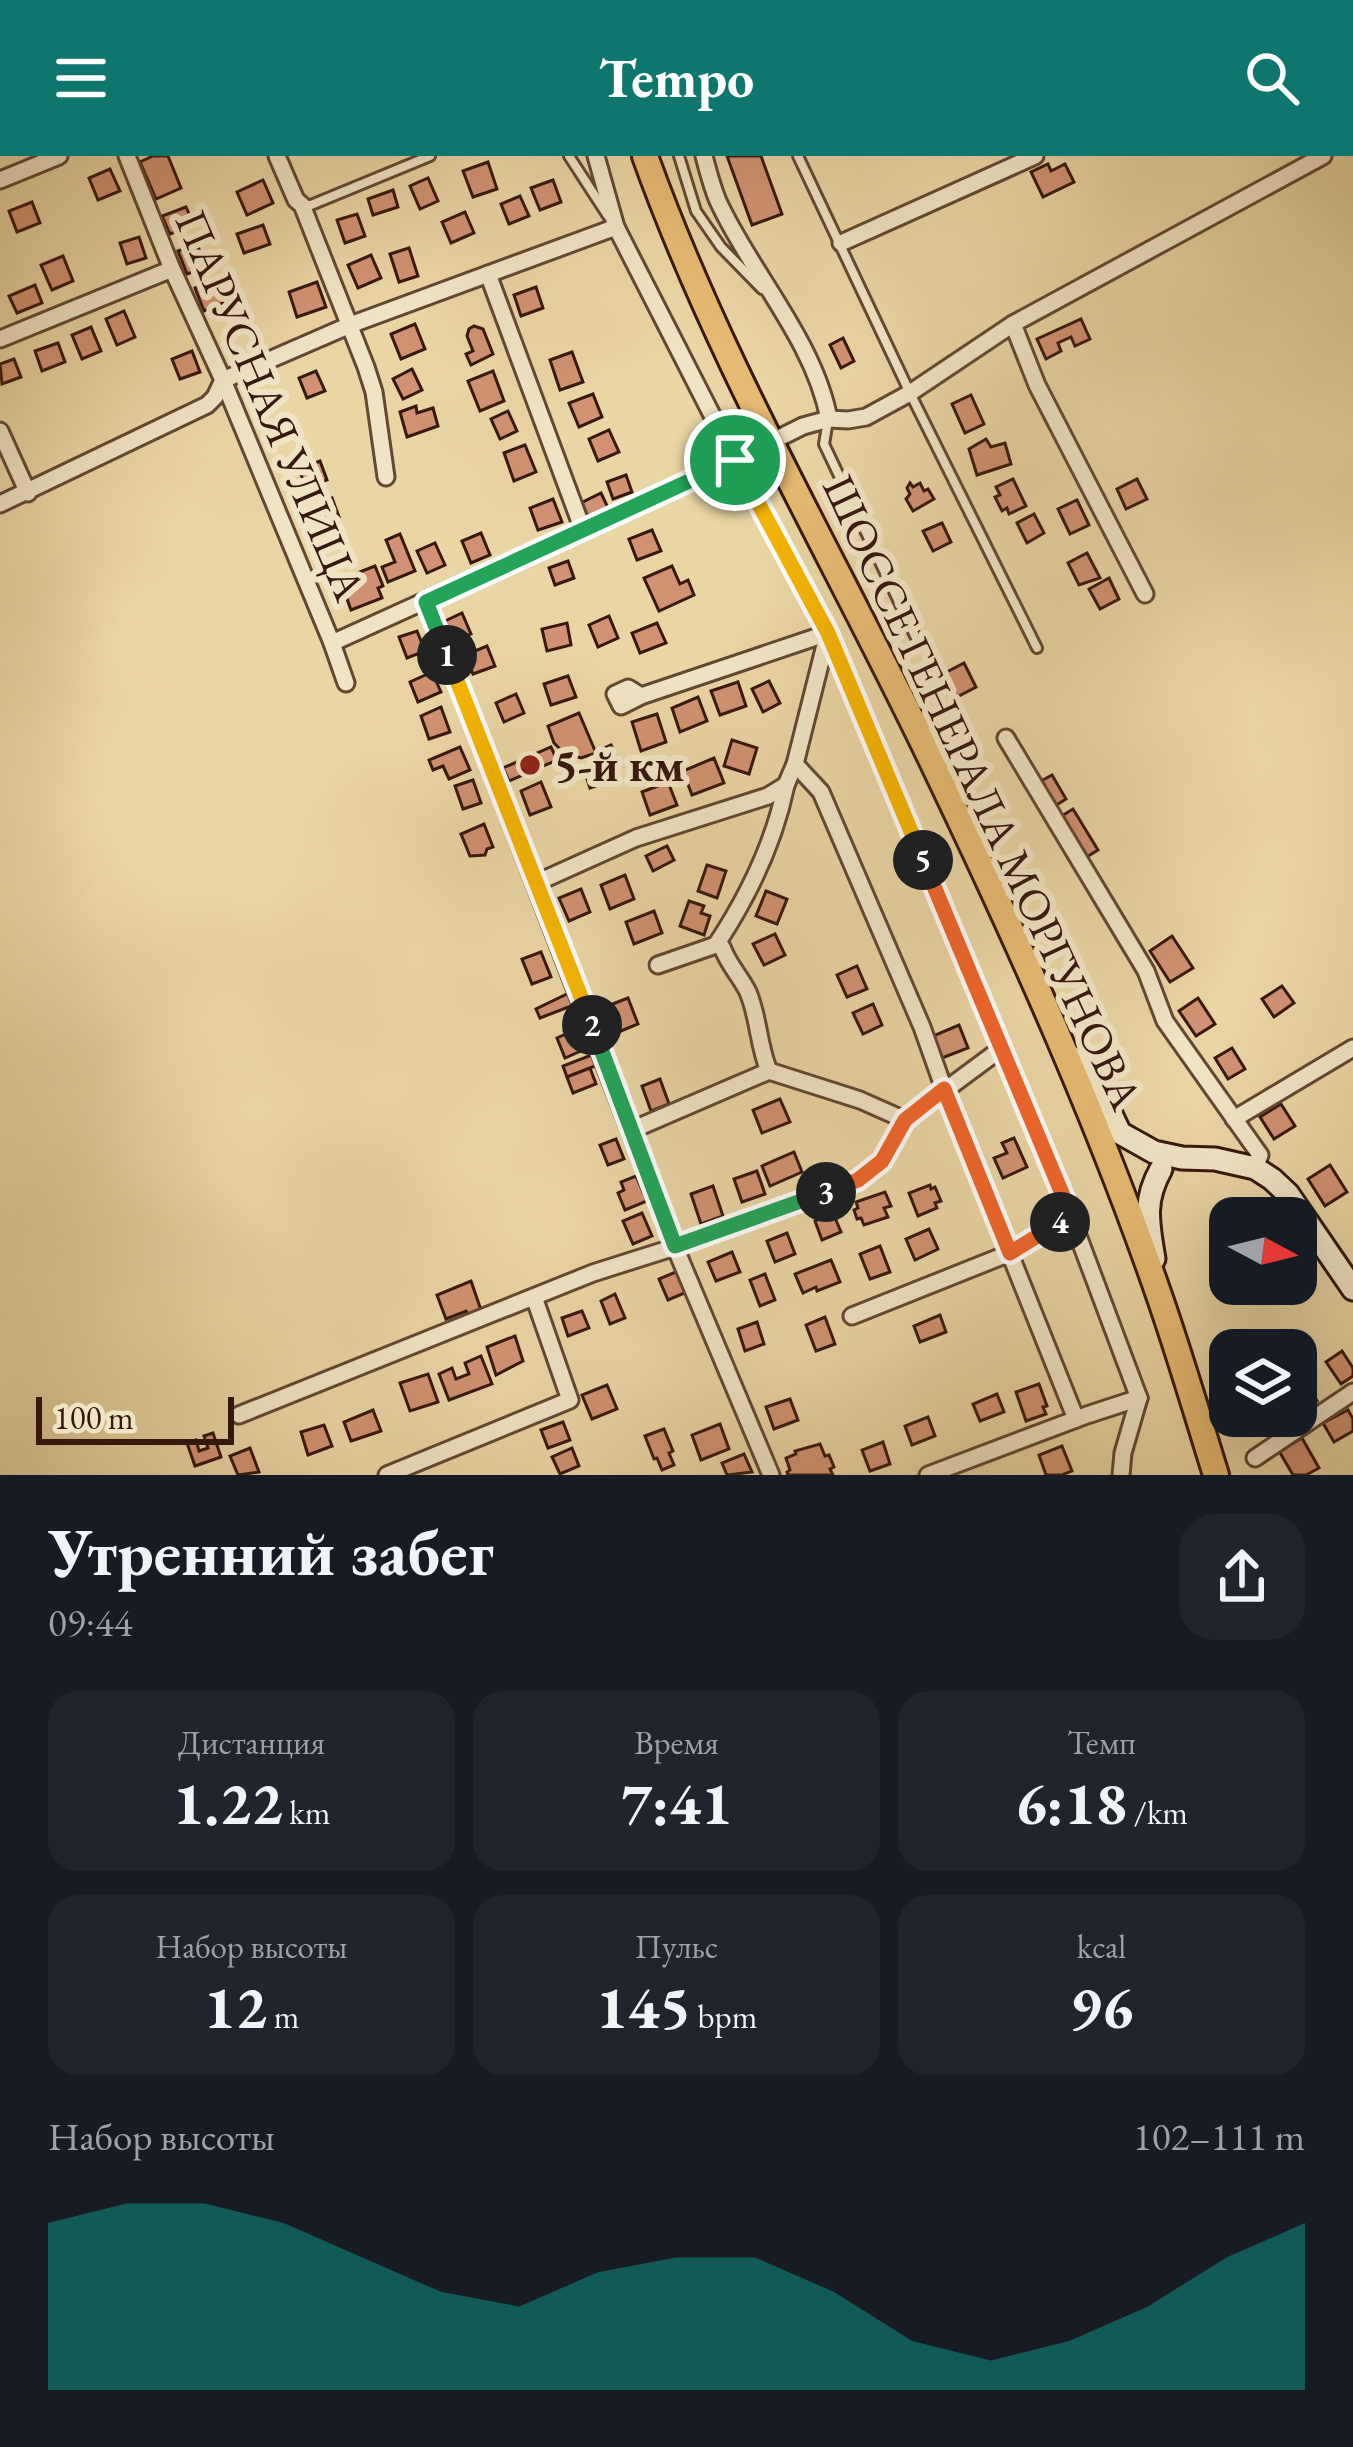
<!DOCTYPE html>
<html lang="ru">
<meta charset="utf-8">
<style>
:root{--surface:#171b24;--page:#20242c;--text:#f1f3f6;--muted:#9ea1a6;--accent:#0f766e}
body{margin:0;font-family:"EB Garamond",serif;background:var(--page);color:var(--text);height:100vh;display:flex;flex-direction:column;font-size:45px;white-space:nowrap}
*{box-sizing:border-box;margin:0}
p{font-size:39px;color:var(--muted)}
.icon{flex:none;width:66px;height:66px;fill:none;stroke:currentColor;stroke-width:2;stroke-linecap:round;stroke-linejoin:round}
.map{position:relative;height:1319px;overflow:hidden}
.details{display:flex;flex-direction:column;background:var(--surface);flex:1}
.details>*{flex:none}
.needle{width:78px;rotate:97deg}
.tools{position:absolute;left:1209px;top:1041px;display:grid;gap:24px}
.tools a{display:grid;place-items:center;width:108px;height:108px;border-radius:24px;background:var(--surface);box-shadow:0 12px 48px #0002;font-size:60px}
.scale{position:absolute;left:36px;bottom:30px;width:198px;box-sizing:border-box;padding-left:12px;border:6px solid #36180d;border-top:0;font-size:33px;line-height:42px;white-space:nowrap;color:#36180d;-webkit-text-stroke:9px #f1e4c4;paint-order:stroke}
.pin{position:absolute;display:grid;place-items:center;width:102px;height:102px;color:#fff;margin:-51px;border:6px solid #fff;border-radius:50%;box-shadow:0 3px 12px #0007}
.km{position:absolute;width:60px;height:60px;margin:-30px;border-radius:50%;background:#222;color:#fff;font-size:33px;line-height:60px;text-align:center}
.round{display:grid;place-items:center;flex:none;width:126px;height:126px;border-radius:36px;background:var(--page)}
.head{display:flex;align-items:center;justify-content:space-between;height:204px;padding:0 48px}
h1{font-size:66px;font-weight:700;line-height:90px}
.figures{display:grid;grid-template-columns:repeat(3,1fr);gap:18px;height:204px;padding:12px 48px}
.figures div{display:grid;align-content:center;border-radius:30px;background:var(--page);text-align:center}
.figures b{font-size:60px;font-weight:700}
.figures small{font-size:33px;font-weight:400}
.figures p{font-size:33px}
.chart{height:336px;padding:24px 48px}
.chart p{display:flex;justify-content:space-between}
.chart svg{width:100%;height:216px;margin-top:12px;fill:var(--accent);opacity:.7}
header{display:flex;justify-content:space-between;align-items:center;height:156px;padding:0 48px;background:var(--accent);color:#fff;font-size:54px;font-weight:700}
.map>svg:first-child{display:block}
</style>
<header><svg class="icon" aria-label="menu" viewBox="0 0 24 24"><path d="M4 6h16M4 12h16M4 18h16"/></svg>Tempo<svg class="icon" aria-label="search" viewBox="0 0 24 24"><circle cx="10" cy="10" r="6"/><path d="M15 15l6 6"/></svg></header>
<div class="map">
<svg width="1353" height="1319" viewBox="0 0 1353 1319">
<rect width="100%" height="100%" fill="#ead5a5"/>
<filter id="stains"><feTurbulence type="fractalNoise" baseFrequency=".00167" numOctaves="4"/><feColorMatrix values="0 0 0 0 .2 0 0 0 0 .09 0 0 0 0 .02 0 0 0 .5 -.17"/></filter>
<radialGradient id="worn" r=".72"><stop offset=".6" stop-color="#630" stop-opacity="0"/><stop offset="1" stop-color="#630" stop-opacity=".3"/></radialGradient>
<!-- building -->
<g fill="#d09272" stroke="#36180d" stroke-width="3">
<polygon points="168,0 181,32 156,43 140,6 153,0"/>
<polygon points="727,0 761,0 782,58 752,69"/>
<polygon points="488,6 497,33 473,41 463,15"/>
<polygon points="1048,8 1051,15 1065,8 1074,26 1043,41 1031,16"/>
<polygon points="110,13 120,35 98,44 89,22"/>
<polygon points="428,22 438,45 420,53 410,30"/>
<polygon points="263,24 273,47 247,59 237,36"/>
<polygon points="553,24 561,46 540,54 531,32"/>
<polygon points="393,34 398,51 373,59 368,43"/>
<polygon points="520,40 529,60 509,68 501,48"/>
<polygon points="32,46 40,67 17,76 9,55"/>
<polygon points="186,51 194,69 170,78 162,60"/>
<polygon points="465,56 474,77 451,87 442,66"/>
<polygon points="357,58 365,80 345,87 337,64"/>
<polygon points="263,69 270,88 244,97 237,78"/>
<polygon points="139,81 146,102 127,108 120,87"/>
<polygon points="197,88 206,111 187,118 178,95"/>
<polygon points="409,92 418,120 399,126 390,98"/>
<polygon points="371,99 381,122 358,132 348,109"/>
<polygon points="63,100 73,125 52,134 41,109"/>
<polygon points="216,123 226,146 204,155 195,132"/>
<polygon points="317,126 326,151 297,161 289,136"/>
<polygon points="35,129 42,147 17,157 9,140"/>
<polygon points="536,131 543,152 521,160 514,139"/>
<polygon points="124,155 135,181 117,189 106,163"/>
<polygon points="1081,163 1090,183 1075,190 1071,181 1058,187 1061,195 1046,203 1037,183"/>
<polygon points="415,168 425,193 401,203 391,178"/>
<polygon points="474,170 483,173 493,198 471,209 466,198 473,195 467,180 469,173"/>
<polygon points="91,171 101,195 82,203 72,179"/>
<polygon points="843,182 854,205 841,212 830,189"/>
<polygon points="58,187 65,206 42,215 35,195"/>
<polygon points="192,195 200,216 180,223 172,203"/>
<polygon points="572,196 583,226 560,234 550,204"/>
<polygon points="14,203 21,221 2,228 0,208"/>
<polygon points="412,213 422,234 403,243 393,223"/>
<polygon points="316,215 325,235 307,242 299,222"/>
<polygon points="493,215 504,245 480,255 468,225"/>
<polygon points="593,238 602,261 579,271 569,247"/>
<polygon points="971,239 984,268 965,277 952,248"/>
<polygon points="416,250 417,257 433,252 438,270 407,281 400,256"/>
<polygon points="508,255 517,275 500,283 491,263"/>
<polygon points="609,274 619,296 598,305 589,283"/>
<polygon points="986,283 991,291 1005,287 1011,308 977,319 969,293"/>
<polygon points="525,289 536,316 514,325 504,297"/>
<polygon points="320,305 327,324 306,332 299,313"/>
<polygon points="626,319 632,336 613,343 607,326"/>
<polygon points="1013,323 1026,350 1009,358 1007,352 1002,355 995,341 1000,339 996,331"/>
<polygon points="1137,323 1147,343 1126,353 1117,333"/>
<polygon points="910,327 913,331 920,327 924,335 928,333 934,343 913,355 906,343 910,338 907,332"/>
<polygon points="601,337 610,356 591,365 581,347"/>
<polygon points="332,342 339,361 319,370 311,351"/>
<polygon points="553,343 562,366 538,374 530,352"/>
<polygon points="1077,344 1089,369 1070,378 1058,353"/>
<polygon points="1034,358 1044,377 1027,387 1017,367"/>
<polygon points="942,367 951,386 933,395 923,375"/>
<polygon points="652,374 661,395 637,404 629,383"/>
<polygon points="481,377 490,399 471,407 462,385"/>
<polygon points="400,378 415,415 388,426 382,411 395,406 386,384"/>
<polygon points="435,387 445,409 427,417 417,395"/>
<polygon points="1087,397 1100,422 1079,429 1068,407"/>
<polygon points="568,405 574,422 555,429 549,412"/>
<polygon points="375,410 383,430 378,432 382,442 351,454 346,440 350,438 344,422"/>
<polygon points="672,410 680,428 688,424 694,439 659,455 644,422"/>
<polygon points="1109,422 1119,443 1100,453 1089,433"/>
<polygon points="462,457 471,478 451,486 443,466"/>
<polygon points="609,460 618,482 598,491 589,469"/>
<polygon points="567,467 571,489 547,495 542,473"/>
<polygon points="657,467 666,487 640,497 632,477"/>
<polygon points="417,475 425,495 407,502 399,481"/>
<polygon points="487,490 495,510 473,518 465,499"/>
<polygon points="964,507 976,531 957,541 945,517"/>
<polygon points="432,516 441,536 418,546 410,526"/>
<polygon points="568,520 576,541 551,549 544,528"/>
<polygon points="769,525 780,547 763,556 752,533"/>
<polygon points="738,526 746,550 720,559 711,535"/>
<polygon points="516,538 524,557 504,566 496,547"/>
<polygon points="698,541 707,565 680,576 672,552"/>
<polygon points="441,551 450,576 429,583 421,560"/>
<polygon points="579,557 596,597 581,602 564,597 554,587 548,570"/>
<polygon points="657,558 666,586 641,595 632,566"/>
<polygon points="732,584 757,592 749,618 724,610"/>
<polygon points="611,589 617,602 610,604 617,622 590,632 584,614 606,605 602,593"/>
<polygon points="460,591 470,614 449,623 443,610 433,614 429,604"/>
<polygon points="551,591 557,604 509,625 503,612"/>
<polygon points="714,602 724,627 692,639 683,615"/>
<polygon points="1052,619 1066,643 1055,650 1041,625"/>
<polygon points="473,624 481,647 463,653 455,630"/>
<polygon points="541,626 551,651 530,659 521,635"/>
<polygon points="668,626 677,649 650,659 642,636"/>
<polygon points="1073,653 1098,694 1085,702 1060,661"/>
<polygon points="484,668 493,691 487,693 485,699 470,700 461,678"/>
<polygon points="667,690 674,704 653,715 646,700"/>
<polygon points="707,709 726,715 717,742 698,735"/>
<polygon points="625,719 634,743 610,753 601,729"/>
<polygon points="581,733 590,756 569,765 559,742"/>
<polygon points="766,735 787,743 777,768 756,760"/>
<polygon points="689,745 704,750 701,757 710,760 704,779 680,770"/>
<polygon points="654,755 662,777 634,788 626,766"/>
<polygon points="775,778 785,799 764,809 753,788"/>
<polygon points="1172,780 1193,812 1170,826 1150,795"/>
<polygon points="541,796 551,821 532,828 522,803"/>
<polygon points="857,810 867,833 847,841 837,819"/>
<polygon points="1282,830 1294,847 1274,861 1262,843"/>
<polygon points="569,837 574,849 540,862 536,853"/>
<polygon points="628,842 638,868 621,875 618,868 612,871 607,857 612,855 610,849"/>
<polygon points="1198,842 1215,868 1196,880 1179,855"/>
<polygon points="873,848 882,869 863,878 853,857"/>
<polygon points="959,869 968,892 942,902 933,880"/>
<polygon points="575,874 583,894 565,902 557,882"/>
<polygon points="1232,892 1245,913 1228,923 1215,902"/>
<polygon points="594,898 598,909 567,921 563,910"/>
<polygon points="590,912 596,928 573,937 567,921"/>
<polygon points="660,923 669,948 651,955 642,930"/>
<polygon points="780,943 790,966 762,977 753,954"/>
<polygon points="1281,948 1295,970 1274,983 1260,961"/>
<polygon points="1014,982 1027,1011 1003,1022 994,1002 1007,997 1002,987"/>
<polygon points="616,983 624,1003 608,1009 600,989"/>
<polygon points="794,996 802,1016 770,1030 762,1010"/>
<polygon points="1330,1009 1347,1036 1325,1050 1308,1023"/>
<polygon points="757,1015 765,1038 742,1046 734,1023"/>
<polygon points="636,1020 647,1045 625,1054 618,1037 624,1034 621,1026"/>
<polygon points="930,1029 931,1033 935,1031 941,1045 935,1047 937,1052 918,1060 909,1037"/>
<polygon points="713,1030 723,1060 701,1068 691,1038"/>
<polygon points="885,1036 891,1050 884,1052 888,1061 864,1069 861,1062 857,1063 854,1054 858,1052 856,1046"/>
<polygon points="642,1057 652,1080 633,1088 623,1065"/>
<polygon points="833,1057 841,1076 822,1084 815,1065"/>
<polygon points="929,1073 938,1093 915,1104 906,1083"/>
<polygon points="787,1077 795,1098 775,1106 767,1085"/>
<polygon points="880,1090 890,1116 870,1123 860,1098"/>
<polygon points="732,1096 740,1116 716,1125 708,1106"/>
<polygon points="831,1104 840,1126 817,1135 816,1131 803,1137 795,1118"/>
<polygon points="678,1115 687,1136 668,1144 659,1123"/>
<polygon points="765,1118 775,1144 760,1150 750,1124"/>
<polygon points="471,1125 481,1154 469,1160 466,1155 446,1163 437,1139"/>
<polygon points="1296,1126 1300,1132 1274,1147 1262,1128 1296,1128"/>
<polygon points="615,1138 625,1162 610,1168 601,1145"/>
<polygon points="582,1155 589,1172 568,1180 562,1162"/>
<polygon points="940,1159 946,1176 920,1186 914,1170"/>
<polygon points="825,1161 835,1188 816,1195 806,1169"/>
<polygon points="757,1166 764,1188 745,1195 738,1173"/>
<polygon points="515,1180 523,1205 496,1219 487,1191"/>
<polygon points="1342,1195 1353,1212 1353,1220 1341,1228 1326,1206"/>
<polygon points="481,1200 492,1228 449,1244 439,1218 452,1212 456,1223 469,1218 465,1207"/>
<polygon points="1299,1214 1317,1245 1296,1256 1296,1216"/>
<polygon points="428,1218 438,1246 410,1255 400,1227"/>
<polygon points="1039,1228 1047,1250 1043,1251 1046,1258 1026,1265 1016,1236"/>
<polygon points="607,1229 617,1253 592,1263 582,1239"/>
<polygon points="997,1238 1004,1256 980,1265 973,1248"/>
<polygon points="790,1243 798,1264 774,1273 766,1251"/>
<polygon points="373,1254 381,1275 351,1285 344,1266"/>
<polygon points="1348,1254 1353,1263 1353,1275 1334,1286 1323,1267"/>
<polygon points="928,1261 935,1280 912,1289 905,1270"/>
<polygon points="563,1266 570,1284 548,1292 541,1274"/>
<polygon points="720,1268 729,1293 701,1304 692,1279"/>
<polygon points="324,1269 332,1290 308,1299 301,1276"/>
<polygon points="664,1273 673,1295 669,1297 674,1309 662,1314 657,1302 654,1303 645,1280"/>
<polygon points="213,1277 221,1301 195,1310 187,1287 196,1284 199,1295 208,1292 204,1280"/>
<polygon points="1302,1282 1319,1312 1306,1319 1293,1319 1279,1295"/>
<polygon points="883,1286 890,1308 870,1315 862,1294"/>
<polygon points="820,1288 825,1300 829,1299 834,1311 830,1313 833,1319 788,1319 787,1316 790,1314 786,1302 796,1298 795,1295"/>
<polygon points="1062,1290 1072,1315 1062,1319 1046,1319 1039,1299"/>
<polygon points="250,1292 259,1316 238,1319 230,1300"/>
<polygon points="572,1292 579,1310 560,1318 552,1301"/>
<polygon points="744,1298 752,1316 727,1319 722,1307"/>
</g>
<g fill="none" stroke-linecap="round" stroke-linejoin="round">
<!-- lane casing -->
<g stroke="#634733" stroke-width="14">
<g id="lane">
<polyline points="569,0 608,60"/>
<polyline points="679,0 696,55 721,91 762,133"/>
<polyline points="798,0 910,237 1037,492"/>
<polyline points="303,49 311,49 430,0"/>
<polyline points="828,264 824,288 917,484"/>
</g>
</g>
<!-- street casing -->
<g stroke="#634733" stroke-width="21">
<g id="street">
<polyline points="127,0 172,113 223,224 332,487 346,527"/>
<polyline points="277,0 296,44 302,49 366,211 374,236 386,321"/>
<polyline points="596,0 616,71 735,304 828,477 1068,1053 1139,1242"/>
<path d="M704 0C708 15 712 31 718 45 751 117 814 184 829 263"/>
<polyline points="0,24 59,0"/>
<polyline points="841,87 1035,0"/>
<polyline points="488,118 583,374"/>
<polyline points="1013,168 1037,229 1145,438"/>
<polyline points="0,183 172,113"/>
<polyline points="0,275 28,337"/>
<polyline points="0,348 207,249 215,241 223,224 350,169 616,71"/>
<polyline points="426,446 675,1091 771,1319"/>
<polyline points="332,487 735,304 803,270 829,263 848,264 866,261 910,237 1013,168 1323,0"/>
<polyline points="641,540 628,532 615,538 621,550 641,540 828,477"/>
<polyline points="1006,582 1146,815 1165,865 1260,999 1255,1012"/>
<polyline points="795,608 821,636 922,871 944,933 1076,1263"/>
<path d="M786 629C774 688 749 739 716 789L722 791C728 808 740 820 748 836 759 862 758 889 769 915L860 944 905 964"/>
<polyline points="536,727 636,682 768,640 786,629 795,608 828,477"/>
<polyline points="658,809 716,789"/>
<polyline points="1234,963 1353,892"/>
<polyline points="632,974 769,915"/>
<polyline points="852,1160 1010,1097 1071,1059"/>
<polyline points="239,1259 593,1117 675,1091 858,1024 882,1005 905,964 1002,892"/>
<polyline points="1255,1302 1353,1236"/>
<polyline points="387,1319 570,1244 534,1141"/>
<polyline points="928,1319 1087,1259 1139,1242"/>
<polyline points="1121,1319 1123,1297 1139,1242"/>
</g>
</g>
<!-- secondary casing -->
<g stroke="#36180d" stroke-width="27">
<g id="secondary">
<polyline points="1064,896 1090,914 1120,977 1154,996 1182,1002 1215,1003 1255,1012 1272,1023 1288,1038 1353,1133"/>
<path d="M1154 1103C1148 1067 1143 1045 1161 1013"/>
</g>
</g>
<!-- primary casing -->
<g stroke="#36180d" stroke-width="30">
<path id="primary" d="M645 0C720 209 834 401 930 601 1015 778 1097 959 1161 1145 1181 1203 1198 1261 1216 1319"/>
</g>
<!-- lane -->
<use href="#lane" stroke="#f1e4c4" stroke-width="8"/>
<!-- street -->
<use href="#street" stroke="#f1e4c4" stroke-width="15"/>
<!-- secondary -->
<use href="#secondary" stroke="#f1e4c4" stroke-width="21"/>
<!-- primary -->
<use href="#primary" stroke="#e5ba72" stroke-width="24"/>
</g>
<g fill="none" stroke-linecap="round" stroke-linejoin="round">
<!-- split-1 casing -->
<g stroke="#fff" stroke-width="24">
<polyline id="split-1" points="447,499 426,446 735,304"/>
</g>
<!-- split-2 casing -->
<g stroke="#fff" stroke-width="24">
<polyline id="split-2" points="447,499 592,869"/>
</g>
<!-- split-3 casing -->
<g stroke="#fff" stroke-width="24">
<polyline id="split-3" points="592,869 675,1090 826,1036"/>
</g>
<!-- split-4 casing -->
<g stroke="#fff" stroke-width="24">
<polyline id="split-4" points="826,1036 858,1024 882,1005 905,964 944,933 1010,1097 1060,1066"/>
</g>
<!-- split-5 casing -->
<g stroke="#fff" stroke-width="24">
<polyline id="split-5" points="923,704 1071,1059 1060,1066"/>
</g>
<!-- split-6 casing -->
<g stroke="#fff" stroke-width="24">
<polyline id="split-6" points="735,304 828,477 923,704"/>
</g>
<!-- split-1 -->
<use href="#split-1" stroke="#22a559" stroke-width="15"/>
<!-- split-2 -->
<use href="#split-2" stroke="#f5b400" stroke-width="15"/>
<!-- split-3 -->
<use href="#split-3" stroke="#22a559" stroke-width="15"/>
<!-- split-4 -->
<use href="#split-4" stroke="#f0652b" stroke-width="15"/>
<!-- split-5 -->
<use href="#split-5" stroke="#f0652b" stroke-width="15"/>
<!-- split-6 -->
<use href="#split-6" stroke="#f5b400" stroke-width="15"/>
</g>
<!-- markers -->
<circle fill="#8f2418" stroke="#f1e4c4" stroke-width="4.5" cx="530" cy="609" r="12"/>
<g text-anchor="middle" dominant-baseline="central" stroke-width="12" stroke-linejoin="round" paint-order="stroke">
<!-- street labels -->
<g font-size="45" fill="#36180d" stroke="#f1e4c4">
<text transform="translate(271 249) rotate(67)">ПАРУСНАЯ УЛИЦА</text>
<text transform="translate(983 636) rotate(65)">ШОССЕ ГЕНЕРАЛА МОРГУНОВА</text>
</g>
<!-- poi labels -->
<g font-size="45" font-weight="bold" fill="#36180d" stroke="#f1e4c4" text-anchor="start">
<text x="554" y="609">5-й км</text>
</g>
</g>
<rect width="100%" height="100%" filter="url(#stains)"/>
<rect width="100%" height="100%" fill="url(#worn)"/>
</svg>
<div class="tools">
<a><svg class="needle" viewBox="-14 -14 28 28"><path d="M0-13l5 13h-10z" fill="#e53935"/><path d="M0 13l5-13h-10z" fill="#9ea1a6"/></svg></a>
<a><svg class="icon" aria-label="layers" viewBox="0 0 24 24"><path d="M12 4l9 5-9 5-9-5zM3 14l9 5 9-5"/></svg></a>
</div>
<div class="scale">100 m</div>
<div class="pin" style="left:735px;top:304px;background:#1e9e55"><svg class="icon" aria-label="arrive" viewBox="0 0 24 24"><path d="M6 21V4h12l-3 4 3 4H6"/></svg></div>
<b class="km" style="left:447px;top:499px">1</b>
<b class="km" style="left:592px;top:869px">2</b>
<b class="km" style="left:826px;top:1036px">3</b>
<b class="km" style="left:1060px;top:1066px">4</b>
<b class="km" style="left:923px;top:704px">5</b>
</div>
<section class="details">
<div class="head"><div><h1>Утренний забег</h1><p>09:44</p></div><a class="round"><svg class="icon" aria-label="share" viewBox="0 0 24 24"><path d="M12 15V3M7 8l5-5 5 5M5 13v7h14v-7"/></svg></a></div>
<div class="figures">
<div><p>Дистанция</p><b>1.22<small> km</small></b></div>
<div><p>Время</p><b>7:41</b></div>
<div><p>Темп</p><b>6:18<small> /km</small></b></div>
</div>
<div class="figures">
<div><p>Набор высоты</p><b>12<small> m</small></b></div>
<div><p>Пульс</p><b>145<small> bpm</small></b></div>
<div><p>kcal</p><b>96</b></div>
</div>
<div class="chart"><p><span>Набор высоты</span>102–111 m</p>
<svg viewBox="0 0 160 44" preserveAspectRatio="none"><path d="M0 44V10L10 6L20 6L30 10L40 17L50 24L60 27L70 20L80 17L90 17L100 24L110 34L120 38L130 34L140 27L150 17L160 10V44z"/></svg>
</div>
</section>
